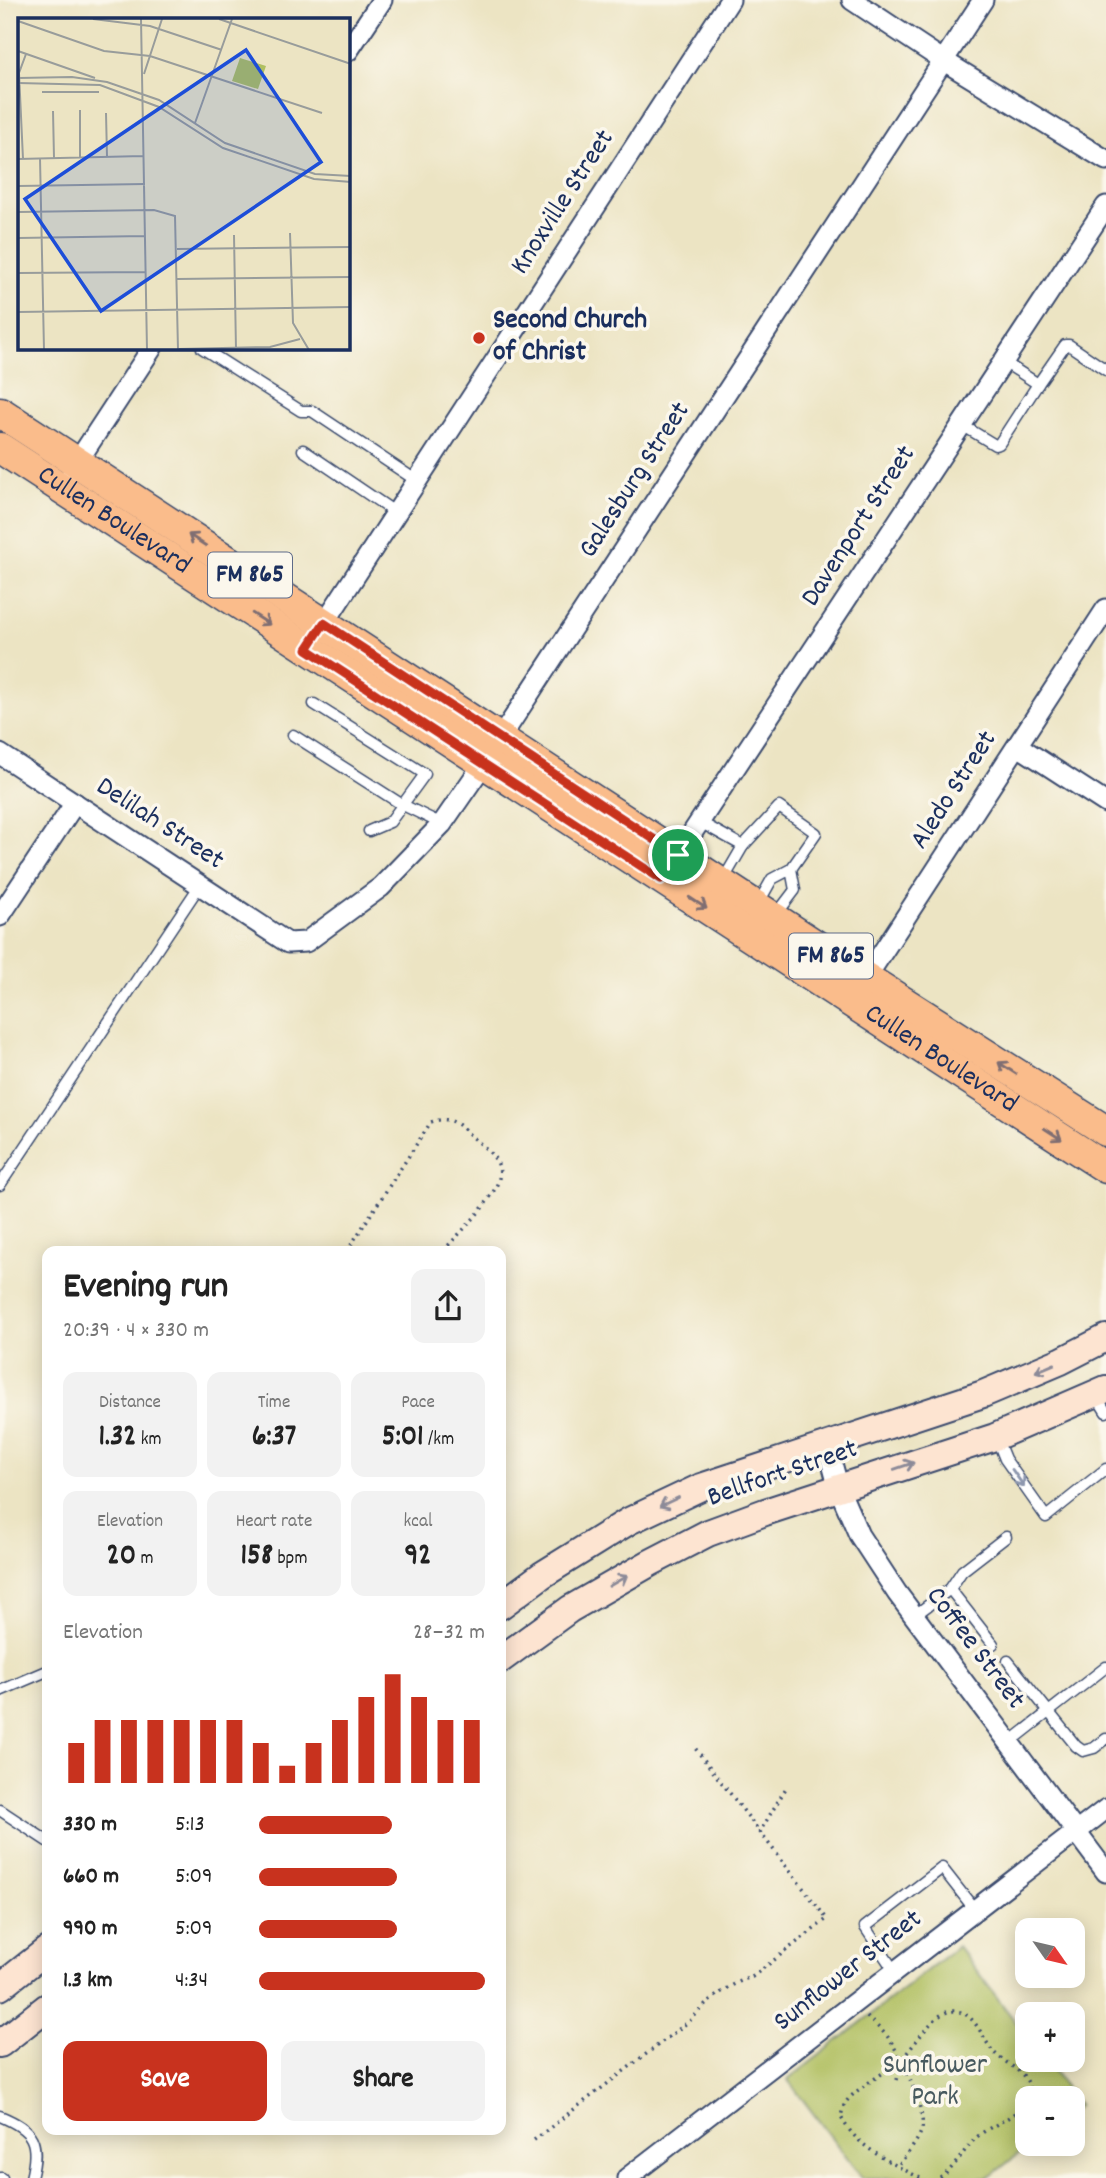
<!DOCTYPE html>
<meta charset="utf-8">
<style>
:root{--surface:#fff;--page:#f2f2f2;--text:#222;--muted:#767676;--accent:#c8321e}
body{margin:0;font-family:Dekko,sans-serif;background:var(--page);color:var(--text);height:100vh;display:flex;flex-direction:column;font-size:26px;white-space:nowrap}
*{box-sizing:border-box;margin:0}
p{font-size:23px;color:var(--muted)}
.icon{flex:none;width:38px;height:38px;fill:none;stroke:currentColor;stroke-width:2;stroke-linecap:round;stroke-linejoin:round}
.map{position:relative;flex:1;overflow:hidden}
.details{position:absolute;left:42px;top:1246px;width:464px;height:889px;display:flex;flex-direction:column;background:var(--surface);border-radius:14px;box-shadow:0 4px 18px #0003}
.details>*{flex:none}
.needle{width:46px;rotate:124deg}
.buttons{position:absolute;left:1015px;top:1918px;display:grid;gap:14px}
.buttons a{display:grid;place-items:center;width:70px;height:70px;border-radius:14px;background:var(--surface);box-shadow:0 4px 18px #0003;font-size:35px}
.pin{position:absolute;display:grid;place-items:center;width:60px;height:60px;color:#fff;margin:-30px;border:4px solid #fff;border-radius:50%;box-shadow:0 2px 7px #0007}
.round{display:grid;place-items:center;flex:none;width:74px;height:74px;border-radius:14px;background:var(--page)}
.headline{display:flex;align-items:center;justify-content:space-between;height:119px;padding:0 21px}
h1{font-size:38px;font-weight:700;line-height:52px}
.stats{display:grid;grid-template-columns:repeat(3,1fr);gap:10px;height:119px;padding:7px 21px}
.stats div{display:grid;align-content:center;border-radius:14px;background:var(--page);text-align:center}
.stats b{font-size:30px;font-weight:700}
.stats small{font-size:19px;font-weight:400}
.stats p{font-size:19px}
.chart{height:196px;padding:14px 21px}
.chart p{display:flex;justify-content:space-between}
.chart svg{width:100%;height:126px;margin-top:7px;stroke:var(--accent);stroke-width:6}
.button{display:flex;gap:14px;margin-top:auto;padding:14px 21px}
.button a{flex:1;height:80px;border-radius:14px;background:var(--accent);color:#fff;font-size:28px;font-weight:700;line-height:80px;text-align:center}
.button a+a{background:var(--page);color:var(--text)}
ul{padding:0 21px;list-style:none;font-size:23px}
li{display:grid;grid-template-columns:112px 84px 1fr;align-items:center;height:52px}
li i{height:18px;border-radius:9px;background:var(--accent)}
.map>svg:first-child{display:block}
</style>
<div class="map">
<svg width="1106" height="2178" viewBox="0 0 1106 2178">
<rect width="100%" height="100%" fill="#fbf7ec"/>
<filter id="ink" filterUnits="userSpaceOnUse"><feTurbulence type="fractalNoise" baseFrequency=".0143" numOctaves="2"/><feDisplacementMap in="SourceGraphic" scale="14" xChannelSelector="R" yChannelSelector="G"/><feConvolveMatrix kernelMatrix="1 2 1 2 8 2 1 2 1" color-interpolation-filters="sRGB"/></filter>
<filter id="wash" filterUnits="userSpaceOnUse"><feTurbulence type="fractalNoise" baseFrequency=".00686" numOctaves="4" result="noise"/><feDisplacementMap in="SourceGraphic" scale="28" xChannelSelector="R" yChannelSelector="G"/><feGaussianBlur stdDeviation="1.57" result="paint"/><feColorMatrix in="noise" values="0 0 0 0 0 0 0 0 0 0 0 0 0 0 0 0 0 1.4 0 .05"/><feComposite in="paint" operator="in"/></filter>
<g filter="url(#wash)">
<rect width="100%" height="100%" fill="#ece4c3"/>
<!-- green -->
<polygon fill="#b0bf61" stroke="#667760" stroke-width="2" points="958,1946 1027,2037 1027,2060 1045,2060 1079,2105 1073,2111 1073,2098 1027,2098 1027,2144 1031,2144 988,2178 862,2178 788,2080"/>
</g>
<g filter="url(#ink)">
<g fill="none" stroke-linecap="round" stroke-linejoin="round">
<!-- service casing -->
<g stroke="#3a4a6d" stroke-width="13">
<g id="service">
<polyline points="202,348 301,411 312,411 417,481"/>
<polyline points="1038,384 1065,345 1069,345 1106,370"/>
<polyline points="962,425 995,445 999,444 1038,384 1004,362"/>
<polyline points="303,450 396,513"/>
<polyline points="314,704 425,774 390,822 369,831"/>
<polyline points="293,735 401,804 442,824"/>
<polyline points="700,822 743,846 722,882"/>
<polyline points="743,846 779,807 816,833 791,869 772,879 758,904"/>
<polyline points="776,915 795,890 791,869"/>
<polyline points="0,1185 200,885"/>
<polyline points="1095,1394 1106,1412"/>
<polyline points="996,1437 1005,1459 1046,1517 1106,1469"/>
<polyline points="950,1589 993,1644"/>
<polyline points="914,1616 950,1589 962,1571 1006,1537"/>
<polyline points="1008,1661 1076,1746 1083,1751 1094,1748 1106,1739"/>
<polyline points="0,1691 47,1671"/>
<polyline points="1009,1743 1106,1667"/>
<polyline points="0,1810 47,1841"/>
<polyline points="895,1972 865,1927 942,1868 975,1910"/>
<path d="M0 2116C34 2130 40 2142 31 2178"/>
<polyline points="0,2178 2,2178"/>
</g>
</g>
<!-- minor casing -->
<g stroke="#3a4a6d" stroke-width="23">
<g id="minor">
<polyline points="852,0 944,61 1106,160"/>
<polyline points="348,51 382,0"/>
<polyline points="72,470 152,348"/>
<polyline points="318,633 730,0"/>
<polyline points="1018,746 1106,803"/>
<polyline points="0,754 288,943 306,942 381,887 442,824 484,763 983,0"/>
<polyline points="673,862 1106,206"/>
<polyline points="0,916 75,803"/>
<polyline points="860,987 1106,609"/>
<polyline points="827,1445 839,1489 859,1535 897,1593 1106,1872"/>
<polyline points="627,2178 1106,1809"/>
</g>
</g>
<!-- secondary casing -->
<g stroke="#3a4a6d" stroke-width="30">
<g id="secondary">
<polyline points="500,1606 542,1575 629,1521 701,1487 983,1394 1061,1361 1106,1338"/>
<polyline points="500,1660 570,1609 650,1563 708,1533 765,1512 995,1437 1106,1389"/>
<polyline points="0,1987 47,1950"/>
<polyline points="0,2044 47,2007"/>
</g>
</g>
<!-- primary casing -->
<g stroke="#3a4a6d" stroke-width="33">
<g id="primary">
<polyline points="0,412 866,978 1106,1131"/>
<path id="s1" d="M0 448 1106 1168"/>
</g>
</g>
<!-- path -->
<g stroke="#3a4a6d" stroke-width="3.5" stroke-dasharray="2 5" stroke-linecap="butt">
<path d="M347 1251 431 1122C449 1116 457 1122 469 1134 479 1143 495 1154 499 1167 506 1191 459 1233 443 1251"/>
<polyline points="759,1833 786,1788"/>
<path d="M867 2017C873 2023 881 2029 887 2036 900 2053 926 2109 922 2129 918 2142 906 2155 898 2166"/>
<polyline points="897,2080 902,2059"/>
<path d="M534 2140 692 2019C706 2002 730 1983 752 1977L827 1919 695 1748"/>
<path d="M920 2178C890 2162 857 2148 841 2117 842 2112 843 2106 846 2102 857 2087 887 2073 902 2058 916 2045 932 2013 952 2011 974 2010 981 2036 992 2050 1005 2066 1035 2072 1029 2098"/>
<path d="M940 2178C958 2166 965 2145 982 2133 998 2122 1016 2117 1027 2100"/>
</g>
<!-- service -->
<use href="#service" stroke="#fff" stroke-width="10"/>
<!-- minor -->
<use href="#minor" stroke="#fff" stroke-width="19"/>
<!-- secondary -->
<use href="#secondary" stroke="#fde4d1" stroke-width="26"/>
<!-- primary -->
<use href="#primary" stroke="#fabc8b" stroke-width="30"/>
</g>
<!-- one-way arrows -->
<defs><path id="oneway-shaft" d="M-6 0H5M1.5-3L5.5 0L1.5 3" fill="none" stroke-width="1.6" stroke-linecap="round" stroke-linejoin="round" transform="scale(1.75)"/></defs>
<g stroke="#7f6e72">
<use href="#oneway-shaft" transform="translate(197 540) rotate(-147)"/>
<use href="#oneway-shaft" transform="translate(261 619) rotate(33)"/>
<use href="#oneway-shaft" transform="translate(698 903) rotate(33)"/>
<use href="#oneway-shaft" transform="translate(1007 1068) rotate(-147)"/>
<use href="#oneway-shaft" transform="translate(1053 1134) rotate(33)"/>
</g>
<g stroke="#8c8a98">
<use href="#oneway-shaft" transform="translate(1045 1368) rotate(157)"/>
<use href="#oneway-shaft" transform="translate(904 1466) rotate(-19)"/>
<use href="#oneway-shaft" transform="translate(669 1502) rotate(155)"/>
<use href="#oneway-shaft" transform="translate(618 1581) rotate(-30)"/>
</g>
<use stroke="#8d97ae" href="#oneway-shaft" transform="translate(1018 1478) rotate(55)"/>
</g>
<g fill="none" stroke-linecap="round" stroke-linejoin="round" filter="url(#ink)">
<!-- route casing -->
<g stroke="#fff" stroke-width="14">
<polygon id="route" points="324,623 678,855 661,879 307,649"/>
</g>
<!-- route -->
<use href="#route" stroke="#c8321e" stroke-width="9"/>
</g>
<!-- markers -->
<circle fill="#c8321e" stroke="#fbf7ec" stroke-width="2.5" cx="479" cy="338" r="7"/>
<g text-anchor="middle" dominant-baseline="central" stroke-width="7" stroke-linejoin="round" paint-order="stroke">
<!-- shield labels -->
<g fill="#fbf7ec" stroke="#5e6b89" stroke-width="2">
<rect x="208" y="552.5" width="84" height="45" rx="5"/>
<rect x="789" y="933.5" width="84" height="45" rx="5"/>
</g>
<g font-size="26" font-weight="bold" fill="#1b2f5e">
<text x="250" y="575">FM 865</text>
<text x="831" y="956">FM 865</text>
</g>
<!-- street labels -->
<g font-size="28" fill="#1b2f5e" stroke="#fbf7ec">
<text transform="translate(564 203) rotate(-57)">Knoxville Street</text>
<text transform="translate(636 481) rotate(-57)">Galesburg Street</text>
<text stroke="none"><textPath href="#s1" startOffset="135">Cullen Boulevard</textPath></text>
<text transform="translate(860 527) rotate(-57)">Davenport Street</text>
<text transform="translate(955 791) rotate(-57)">Aledo Street</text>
<text transform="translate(159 825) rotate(33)">Delilah Street</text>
<text stroke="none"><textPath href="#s1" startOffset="1122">Cullen Boulevard</textPath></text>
<text transform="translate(783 1475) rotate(-19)">Bellfort Street</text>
<text transform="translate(974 1649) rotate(53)">Coffee Street</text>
<text transform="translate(849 1972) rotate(-38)">Sunflower Street</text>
</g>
<!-- poi labels -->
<g font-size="28" font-weight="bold" fill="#1b2f5e" stroke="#fbf7ec" text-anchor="start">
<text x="493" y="322">Second Church<tspan x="493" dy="32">of Christ</tspan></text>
</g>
<!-- park labels -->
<g font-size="28" fill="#485a5f" stroke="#fbf7ec">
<text x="935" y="2067">Sunflower<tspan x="935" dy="32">Park</tspan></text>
</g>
</g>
<!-- overview -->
<g transform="translate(18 18)">
<rect width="332" height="332" fill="#ece4c3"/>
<path d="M222 40 248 48 240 71 214 63Z" fill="#b0bf61"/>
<path fill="none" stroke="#989c9b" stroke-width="2" d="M75 1 132 8 204 32M123 1 129 332M201 1 333 46M0 3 86 33 132 38 304 95M0 33 77 60M126 56 144 1M0 60 54 59 89 64 141 82 207 125 297 156 333 158M0 65 82 67 141 89 205 130 296 161 333 164M24 74H81M62 92V139M35 93 36 140M88 95 89 139M177 105 214 1M22 140 26 332M0 141 125 138M5 141 1 55 8 36M0 168 127 166M0 194 136 192 157 198 160 332M272 215 275 305 291 332M216 217 218 332M0 220 127 218M159 231 333 229M0 255 128 254M159 261 333 259M0 294 333 289M160 331 252 329 282 321"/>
<path fill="#1d4ed8" fill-opacity="0.15" stroke="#1d4ed8" stroke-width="3.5" d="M228 32 303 144 83 293 7 181Z"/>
<rect width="332" height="332" fill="none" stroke="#1b2f5e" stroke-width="3.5"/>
</g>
</svg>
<div class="buttons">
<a><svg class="needle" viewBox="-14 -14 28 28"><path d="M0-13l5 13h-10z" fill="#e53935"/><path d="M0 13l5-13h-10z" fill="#767676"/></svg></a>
<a>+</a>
<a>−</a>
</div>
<div class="pin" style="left:678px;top:855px;background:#1e9e55"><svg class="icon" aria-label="arrive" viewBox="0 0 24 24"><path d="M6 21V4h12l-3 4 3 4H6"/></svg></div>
<section class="details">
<div class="headline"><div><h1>Evening run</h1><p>20:39 · 4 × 330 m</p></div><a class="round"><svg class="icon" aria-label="share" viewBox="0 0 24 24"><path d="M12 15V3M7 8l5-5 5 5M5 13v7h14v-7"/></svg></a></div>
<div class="stats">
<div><p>Distance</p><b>1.32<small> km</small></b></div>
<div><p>Time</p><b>6:37</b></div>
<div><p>Pace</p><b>5:01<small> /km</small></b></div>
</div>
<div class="stats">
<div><p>Elevation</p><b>20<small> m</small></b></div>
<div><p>Heart rate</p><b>158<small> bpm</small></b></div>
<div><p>kcal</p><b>92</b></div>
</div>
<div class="chart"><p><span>Elevation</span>28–32 m</p>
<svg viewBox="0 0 160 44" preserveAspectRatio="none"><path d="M5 44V30M15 44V22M25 44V22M35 44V22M45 44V22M55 44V22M65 44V22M75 44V30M85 44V38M95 44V30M105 44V22M115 44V14M125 44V6M135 44V14M145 44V22M155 44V22"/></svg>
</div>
<ul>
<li><b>330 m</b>5:13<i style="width:59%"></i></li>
<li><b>660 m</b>5:09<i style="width:61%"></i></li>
<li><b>990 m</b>5:09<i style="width:61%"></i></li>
<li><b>1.3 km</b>4:34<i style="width:100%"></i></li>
</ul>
<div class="button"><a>Save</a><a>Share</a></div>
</section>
</div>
